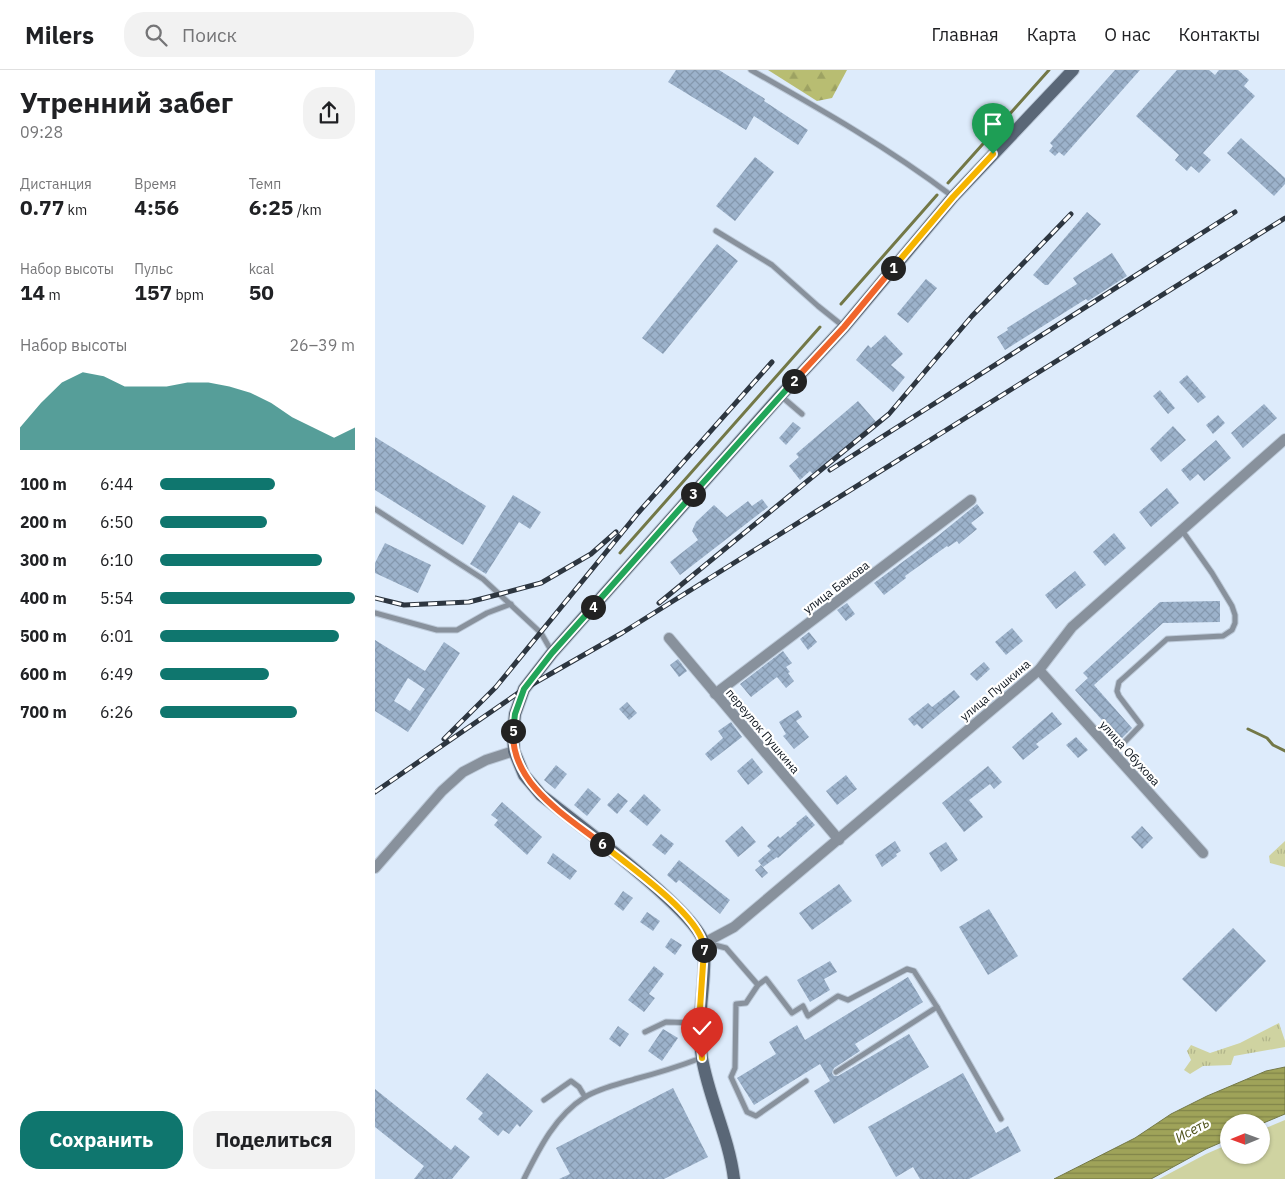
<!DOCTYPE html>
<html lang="ru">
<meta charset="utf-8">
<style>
:root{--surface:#fff;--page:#f2f2f2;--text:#202124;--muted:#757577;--line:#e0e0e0;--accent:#0f766e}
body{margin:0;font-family:"IBM Plex Sans",sans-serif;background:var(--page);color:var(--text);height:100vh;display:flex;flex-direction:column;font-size:19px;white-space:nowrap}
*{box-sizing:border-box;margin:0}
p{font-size:16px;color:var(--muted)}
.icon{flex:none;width:28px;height:28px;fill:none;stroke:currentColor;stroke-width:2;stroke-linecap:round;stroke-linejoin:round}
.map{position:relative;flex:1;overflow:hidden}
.details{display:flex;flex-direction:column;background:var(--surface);width:375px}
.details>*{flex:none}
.needle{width:32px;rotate:269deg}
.tools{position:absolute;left:845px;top:1044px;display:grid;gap:10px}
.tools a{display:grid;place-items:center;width:50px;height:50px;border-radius:50%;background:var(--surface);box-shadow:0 1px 4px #0004;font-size:25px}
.pin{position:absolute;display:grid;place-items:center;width:42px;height:42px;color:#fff;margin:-51px -21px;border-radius:50% 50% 50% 0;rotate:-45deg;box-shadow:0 0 5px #0007}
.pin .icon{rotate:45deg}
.km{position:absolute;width:25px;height:25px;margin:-12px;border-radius:50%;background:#222;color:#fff;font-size:14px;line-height:25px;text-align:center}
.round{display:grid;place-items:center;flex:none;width:52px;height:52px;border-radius:20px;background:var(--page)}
.summary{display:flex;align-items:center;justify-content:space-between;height:85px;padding:0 20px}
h1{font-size:28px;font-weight:700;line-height:38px}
.metrics{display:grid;grid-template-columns:repeat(3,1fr);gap:8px;height:85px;padding:5px 20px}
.metrics div{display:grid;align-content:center}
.metrics b{font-size:21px;font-weight:700}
.metrics small{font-size:14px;font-weight:400}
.metrics p{font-size:14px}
.chart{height:140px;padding:10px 20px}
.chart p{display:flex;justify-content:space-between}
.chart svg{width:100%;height:90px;margin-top:5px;fill:var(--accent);opacity:.7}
.button{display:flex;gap:10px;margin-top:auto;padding:10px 20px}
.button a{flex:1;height:58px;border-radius:20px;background:var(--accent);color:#fff;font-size:20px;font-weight:700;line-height:58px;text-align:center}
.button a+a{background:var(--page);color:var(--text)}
ul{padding:0 20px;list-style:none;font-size:16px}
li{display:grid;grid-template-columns:80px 60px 1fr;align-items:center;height:38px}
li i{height:12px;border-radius:6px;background:var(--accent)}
header{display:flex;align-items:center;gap:30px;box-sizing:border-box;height:70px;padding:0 25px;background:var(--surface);border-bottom:1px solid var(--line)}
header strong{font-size:24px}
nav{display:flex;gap:28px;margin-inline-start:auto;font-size:18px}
.search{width:350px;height:45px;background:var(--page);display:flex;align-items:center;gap:12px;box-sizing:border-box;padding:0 18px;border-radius:20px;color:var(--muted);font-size:19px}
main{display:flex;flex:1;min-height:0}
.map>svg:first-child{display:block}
</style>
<header>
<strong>Milers</strong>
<div class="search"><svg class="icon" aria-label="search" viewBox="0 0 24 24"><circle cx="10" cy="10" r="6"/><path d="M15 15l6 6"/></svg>Поиск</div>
<nav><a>Главная</a><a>Карта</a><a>О нас</a><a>Контакты</a></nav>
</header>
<main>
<section class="details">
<div class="summary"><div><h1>Утренний забег</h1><p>09:28</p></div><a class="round"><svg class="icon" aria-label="share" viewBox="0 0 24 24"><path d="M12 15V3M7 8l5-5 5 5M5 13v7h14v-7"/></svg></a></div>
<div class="metrics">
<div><p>Дистанция</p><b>0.77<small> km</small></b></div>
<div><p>Время</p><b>4:56</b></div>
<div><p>Темп</p><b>6:25<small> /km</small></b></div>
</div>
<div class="metrics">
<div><p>Набор высоты</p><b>14<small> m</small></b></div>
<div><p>Пульс</p><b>157<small> bpm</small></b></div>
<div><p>kcal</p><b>50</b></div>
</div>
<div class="chart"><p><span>Набор высоты</span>26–39 m</p>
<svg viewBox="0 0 160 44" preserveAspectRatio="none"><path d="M0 44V33L10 21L20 11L30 6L40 8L50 13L60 13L70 13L80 11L90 11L100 13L110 16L120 21L130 28L140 33L150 38L160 33V44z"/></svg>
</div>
<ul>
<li><b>100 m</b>6:44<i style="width:59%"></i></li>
<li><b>200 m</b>6:50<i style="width:55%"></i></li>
<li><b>300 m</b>6:10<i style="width:83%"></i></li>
<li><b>400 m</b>5:54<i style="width:100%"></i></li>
<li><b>500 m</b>6:01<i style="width:92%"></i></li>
<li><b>600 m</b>6:49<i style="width:56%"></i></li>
<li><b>700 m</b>6:26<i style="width:70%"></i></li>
</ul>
<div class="button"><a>Сохранить</a><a>Поделиться</a></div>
</section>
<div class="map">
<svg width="910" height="1109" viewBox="0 0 910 1109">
<defs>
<pattern id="grass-tufts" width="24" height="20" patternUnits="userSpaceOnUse" patternTransform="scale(1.25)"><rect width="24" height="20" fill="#cfd3a1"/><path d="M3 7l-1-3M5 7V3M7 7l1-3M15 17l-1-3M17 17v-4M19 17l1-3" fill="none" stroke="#b1b48a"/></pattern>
<pattern id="forest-firs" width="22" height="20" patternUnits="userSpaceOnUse" patternTransform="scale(1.25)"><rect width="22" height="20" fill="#b8bd72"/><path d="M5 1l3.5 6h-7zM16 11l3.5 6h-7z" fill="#9da262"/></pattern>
<pattern id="water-rules" width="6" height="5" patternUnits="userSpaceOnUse" patternTransform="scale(1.25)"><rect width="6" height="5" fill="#9fa359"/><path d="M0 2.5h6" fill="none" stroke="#808449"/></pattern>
<pattern id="building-cross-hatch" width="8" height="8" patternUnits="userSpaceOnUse" patternTransform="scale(1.25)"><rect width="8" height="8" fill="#9cb2cb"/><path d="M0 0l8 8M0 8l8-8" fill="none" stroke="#8598ae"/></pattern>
</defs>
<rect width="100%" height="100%" fill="#ddebfb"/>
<!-- grass -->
<g fill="url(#grass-tufts)">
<polygon points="910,771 910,797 895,793 894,786"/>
<polygon points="904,953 910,971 910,977 859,986 856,995 828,996 815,1004 809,1000 816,990 812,981 816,975 835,983 865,973"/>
</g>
<!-- forest -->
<polygon fill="url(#forest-firs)" points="393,0 472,0 457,28 442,31"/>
<!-- garden -->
<polygon fill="#cfd3a1" points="910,1050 910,1109 784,1109 831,1084 854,1074 854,1085 886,1085 886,1060"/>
<!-- water -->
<polygon fill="url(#water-rules)" stroke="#737847" points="910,997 910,1044 886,1054 886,1052 854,1052 854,1069 831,1079 776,1109 679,1109 760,1068 796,1044 832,1026 891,1001"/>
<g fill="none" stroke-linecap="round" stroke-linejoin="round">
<!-- stream -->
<g stroke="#737847" stroke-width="3">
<polyline points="573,113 674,0"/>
<polyline points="466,234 562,125"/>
<polyline points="245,483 445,257"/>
<polyline points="873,659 892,668 898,675 910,681"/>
</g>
</g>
<!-- building -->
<g fill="url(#building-cross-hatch)" fill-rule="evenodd">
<polygon points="301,0 344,0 390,29 389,31 433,60 423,75 379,46 371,60 293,12"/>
<polygon points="740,0 765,0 689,86 684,82 680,86 674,81 678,76 675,73"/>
<polygon points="802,0 834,0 840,5 844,0 863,0 874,10 869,16 880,26 828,83 836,90 824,103 816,96 812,101 800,90 804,85 761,46"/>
<polygon points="866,68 910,108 910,114 899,126 852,83"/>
<polygon points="380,87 399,102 360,151 341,136"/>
<polygon points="712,142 726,154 673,215 670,215 658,205"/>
<polygon points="342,174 363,191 288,284 267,268"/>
<polygon points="737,183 752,206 713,231 711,229 630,280 622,267 633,260 632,258 702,214 698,208"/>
<polygon points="551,209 562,218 533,253 522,244"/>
<polygon points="510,265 528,284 516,295 530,307 518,322 481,290 493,275 496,278"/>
<polygon points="812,305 831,327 823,333 804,312"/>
<polygon points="785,320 800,338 793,344 778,326"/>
<polygon points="483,331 502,353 440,406 435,401 425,410 414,396 424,387 421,384"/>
<polygon points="889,334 902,348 868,378 856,363"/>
<polygon points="843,345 850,353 838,364 831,355"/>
<polygon points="418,352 426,358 411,375 404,368"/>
<polygon points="798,356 811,370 786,392 775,379"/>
<polygon points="0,367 111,436 88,475 0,420"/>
<polygon points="841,370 856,388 829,411 823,404 815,411 806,400"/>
<polygon points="792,418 804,433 776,457 764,442"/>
<polygon points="138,425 166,442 155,459 144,452 111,504 95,494"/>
<polygon points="387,429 393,437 305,505 295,492 323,470 317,461 321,452 339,435 352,447 373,431 377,436"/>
<polygon points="602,434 609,443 596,453 602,459 584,474 582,471 573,477 572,476 530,506 531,508 509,525 499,513 564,465"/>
<polygon points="739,463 751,478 730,496 718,482"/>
<polygon points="10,473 56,495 43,523 0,503 0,493"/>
<polygon points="700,501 711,515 681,539 670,525"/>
<polygon points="845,531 845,552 788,553 719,615 757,658 745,670 700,620 713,608 708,603 785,532"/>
<polygon points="472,533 480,544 471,551 462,540"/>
<polygon points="637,558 648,571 631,585 620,572"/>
<polygon points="434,562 442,572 433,580 425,569"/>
<path d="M0 570 50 601 69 572 85 583 33 662 0 641ZM33 608 50 619 35 641 19 631Z"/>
<polygon points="408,581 417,593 411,597 415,602 413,603 419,611 411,618 402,607 376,627 365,614"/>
<polygon points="303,589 312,601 304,607 295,595"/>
<polygon points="609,592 615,599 602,611 595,604"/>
<polygon points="579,620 585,627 547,659 542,654 539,656 533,649 553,633 557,637"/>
<polygon points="252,632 262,643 254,650 244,639"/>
<polygon points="423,640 427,647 421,651 434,667 419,679 408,666 411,664 404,652"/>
<polygon points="677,642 687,654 661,674 664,677 648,690 637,677"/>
<polygon points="356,652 367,667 336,691 330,684 348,668 343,661"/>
<polygon points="701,667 713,680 703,688 691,675"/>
<polygon points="377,688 388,702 373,715 362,701"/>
<polygon points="181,695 192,704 180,719 169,710"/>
<polygon points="613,696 627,712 619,719 615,714 594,730 608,747 589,762 567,733"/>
<polygon points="471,705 482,719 462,735 451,721"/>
<polygon points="213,718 226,729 212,746 199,735"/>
<polygon points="243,723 253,731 242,744 232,735"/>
<polygon points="269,724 286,740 272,756 254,741"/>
<polygon points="127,732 167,767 152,785 119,755 123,750 116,745"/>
<polygon points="431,745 440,755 403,788 402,787 388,797 383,791 396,780 392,776 403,766 405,768 422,754 421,753"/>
<polygon points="367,756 381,772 363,787 350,771"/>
<polygon points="767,756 778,768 767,779 756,767"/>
<polygon points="286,764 299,774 290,785 277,775"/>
<polygon points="520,771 526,781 521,784 522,786 507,797 500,785"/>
<polygon points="571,772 583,790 566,802 554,783"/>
<polygon points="178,783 202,801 195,810 172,793"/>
<polygon points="304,790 355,830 345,844 304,810 301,813 292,805"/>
<polygon points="386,795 393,803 387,808 380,800"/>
<polygon points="464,814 477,831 437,860 424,843"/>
<polygon points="248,821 258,828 248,841 239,834"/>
<polygon points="614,839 643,886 613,905 584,857"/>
<polygon points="272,842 285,851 278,861 265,852"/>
<polygon points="858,858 891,891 841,942 807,909"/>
<polygon points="296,868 307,875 300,885 290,877"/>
<polygon points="455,891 462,902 449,909 455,920 435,932 422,910"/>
<polygon points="279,896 289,904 274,924 280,928 269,942 253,930"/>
<polygon points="533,907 548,932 480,974 485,981 459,998 457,1003 459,1006 463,1006 534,964 554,997 459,1054 439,1021 455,1011 445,994 379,1035 362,1008 401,984 394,972 422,955 430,970"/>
<polygon points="243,956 254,964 245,977 234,969"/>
<polygon points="288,959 303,968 287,991 273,981"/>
<polygon points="112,1003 158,1041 145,1057 142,1054 134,1064 128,1060 123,1066 103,1049 108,1043 91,1029"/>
<polygon points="588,1003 621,1063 633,1056 646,1081 594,1109 545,1109 538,1097 521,1107 493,1057"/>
<polygon points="298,1018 333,1087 289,1109 184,1109 195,1104 181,1078"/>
<polygon points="0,1019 76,1080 80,1075 95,1087 77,1109 39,1109 49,1096 0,1057"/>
</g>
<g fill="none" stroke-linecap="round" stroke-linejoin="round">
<!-- lane casing -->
<g stroke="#bcc9d8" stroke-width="7">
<g id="lane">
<path d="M376 0C445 39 514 78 577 126"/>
<polyline points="341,161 397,195 443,236 468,256"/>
<polyline points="406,326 427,344"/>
<polyline points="0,439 108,509 166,563 177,582"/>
<polyline points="0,543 62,560 82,560 112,543 136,534"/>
<polyline points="739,683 766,655 744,626 742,621 744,612 792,569 848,566 857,560 860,553 860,545 857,536 837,503 806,459"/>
<polyline points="332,873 351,878 383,915 391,909 417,943 428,936 433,946 463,926 473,930 532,899 539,901 562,937 461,1002"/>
<polyline points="383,915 371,933 361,934 360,998 356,1007 372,1042 381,1046 431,1011"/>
<polyline points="562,937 626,1049"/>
<polyline points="270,962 291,952 324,953"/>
<polyline points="169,1030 196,1011 204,1017 210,1027"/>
<path d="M149 1109C164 1079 180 1046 210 1027 225 1018 244 1014 260 1009 283 1003 305 996 326 988"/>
</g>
</g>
<!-- street casing -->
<g stroke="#bcc9d8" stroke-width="12">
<g id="street">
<polyline points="294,568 464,770"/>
<polyline points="664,600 828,783"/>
<polyline points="340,624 596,430"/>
<polyline points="0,798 67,721 88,702 111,690 139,681"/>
<polyline points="329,873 359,857 664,600 697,557 910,369"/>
</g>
</g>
<!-- secondary casing -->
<g stroke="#bcc9d8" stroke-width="14">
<path id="secondary" d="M359 1109C354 1067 334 1029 327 988 320 950 332 913 329 875 327 845 195 748 166 725L149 705 139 681 138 664 140 644 149 619 177 583 406 325 469 257 578 127 698 0"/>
</g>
<!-- lane -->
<use href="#lane" stroke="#88919c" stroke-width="5"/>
<!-- street -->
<use href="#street" stroke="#88919c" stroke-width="10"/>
<!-- secondary -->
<use href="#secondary" stroke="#5a6777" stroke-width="12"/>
<!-- rail casing -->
<g stroke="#2d3640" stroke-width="5">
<g id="rail">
<polyline points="455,400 860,142"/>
<polyline points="0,528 29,535 94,532 125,524 166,513 216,484 241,462"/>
<polyline points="284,533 514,344 597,246 696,144"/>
<polyline points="69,669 121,617 263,443 397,292"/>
<polyline points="0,722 149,619 247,563 910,148"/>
</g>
</g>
<!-- rail -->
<use href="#rail" stroke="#fff" stroke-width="3" stroke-dasharray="9" stroke-linecap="butt"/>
</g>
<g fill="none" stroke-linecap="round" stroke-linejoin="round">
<!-- split-1 casing -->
<g stroke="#fff" stroke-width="10">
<polyline id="split-1" points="518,198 578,127 618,84"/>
</g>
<!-- split-2 casing -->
<g stroke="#fff" stroke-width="10">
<polyline id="split-2" points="419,311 469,257 518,198"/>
</g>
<!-- split-3 casing -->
<g stroke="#fff" stroke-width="10">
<polyline id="split-3" points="318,424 419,311"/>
</g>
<!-- split-4 casing -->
<g stroke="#fff" stroke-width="10">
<polyline id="split-4" points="218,537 318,424"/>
</g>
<!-- split-5 casing -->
<g stroke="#fff" stroke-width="10">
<polyline id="split-5" points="138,661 140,644 149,619 177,583 218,537"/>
</g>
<!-- split-6 casing -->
<g stroke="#fff" stroke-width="10">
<path id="split-6" d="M138 661C136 714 190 745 227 774"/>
</g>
<!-- split-7 casing -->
<g stroke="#fff" stroke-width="10">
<path id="split-7" d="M227 774C252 795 330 848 329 880"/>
</g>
<!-- split-8 casing -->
<g stroke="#fff" stroke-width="10">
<polyline id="split-8" points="327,988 324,953 329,880"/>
</g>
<!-- split-1 -->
<use href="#split-1" stroke="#f5b400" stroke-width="6"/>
<!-- split-2 -->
<use href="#split-2" stroke="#f0652b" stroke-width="6"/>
<!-- split-3 -->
<use href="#split-3" stroke="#22a559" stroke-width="6"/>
<!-- split-4 -->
<use href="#split-4" stroke="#22a559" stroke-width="6"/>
<!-- split-5 -->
<use href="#split-5" stroke="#22a559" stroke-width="6"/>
<!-- split-6 -->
<use href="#split-6" stroke="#f0652b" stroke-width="6"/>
<!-- split-7 -->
<use href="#split-7" stroke="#f5b400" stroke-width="6"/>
<!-- split-8 -->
<use href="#split-8" stroke="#f5b400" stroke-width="6"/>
</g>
<g text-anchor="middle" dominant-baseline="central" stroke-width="4.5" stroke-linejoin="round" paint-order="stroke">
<!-- street labels -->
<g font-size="12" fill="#0d151e" stroke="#fff">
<text transform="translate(461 517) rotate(-37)">улица Бажова</text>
<text transform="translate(620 620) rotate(-40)">улица Пушкина</text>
<text transform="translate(388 661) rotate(50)">переулок Пушкина</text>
<text transform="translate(755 683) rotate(48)">улица Обухова</text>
</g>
<!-- water labels -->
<g font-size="14" font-style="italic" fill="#4c4f17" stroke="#fff">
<text transform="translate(817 1060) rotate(-29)">Исеть</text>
</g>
</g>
</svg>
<div class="tools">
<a><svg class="needle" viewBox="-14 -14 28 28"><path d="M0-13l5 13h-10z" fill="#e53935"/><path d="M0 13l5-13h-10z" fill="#757577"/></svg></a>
</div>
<div class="pin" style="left:618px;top:84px;background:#1e9e55"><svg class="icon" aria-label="arrive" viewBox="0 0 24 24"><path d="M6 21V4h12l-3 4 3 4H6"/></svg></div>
<div class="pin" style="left:327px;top:988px;background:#d93025"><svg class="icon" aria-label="check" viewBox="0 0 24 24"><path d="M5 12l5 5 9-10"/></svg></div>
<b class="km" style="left:518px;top:198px">1</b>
<b class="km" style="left:419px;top:311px">2</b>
<b class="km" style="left:318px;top:424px">3</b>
<b class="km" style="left:218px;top:537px">4</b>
<b class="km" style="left:138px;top:661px">5</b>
<b class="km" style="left:227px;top:774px">6</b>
<b class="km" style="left:329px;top:880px">7</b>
</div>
</main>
